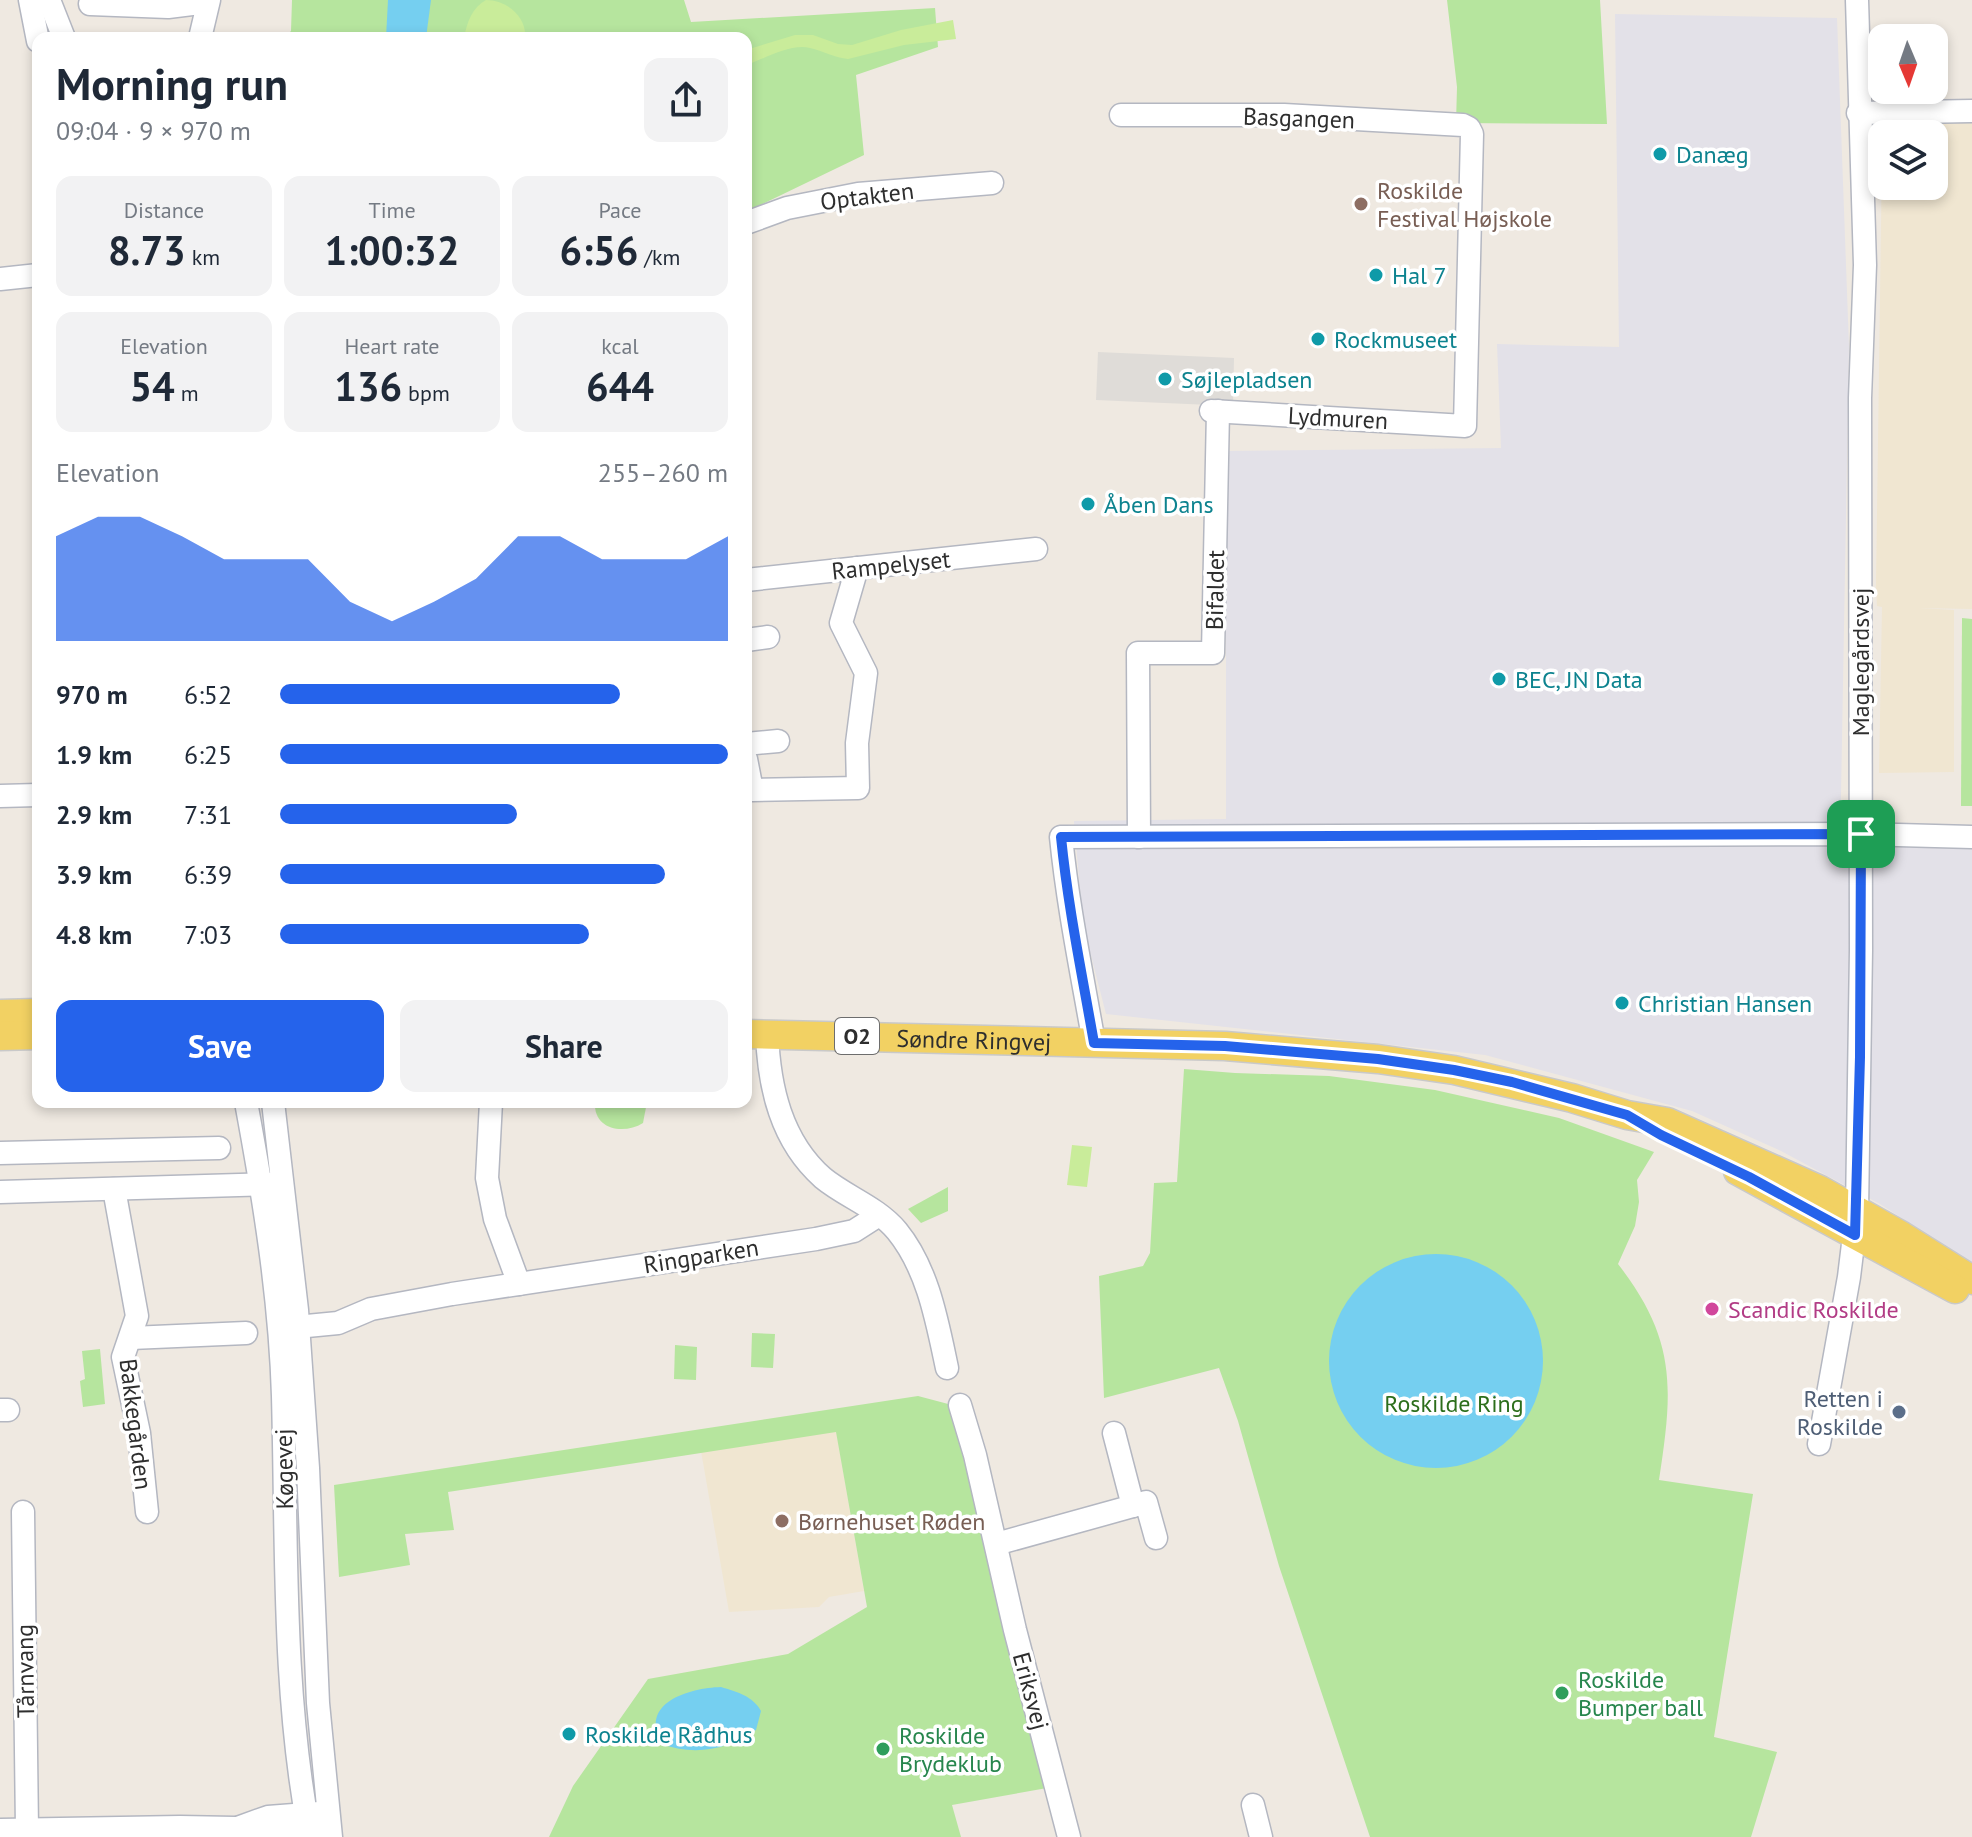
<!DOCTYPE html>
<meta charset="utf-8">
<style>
:root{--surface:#fff;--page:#f2f2f3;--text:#1f2937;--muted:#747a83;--accent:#2563eb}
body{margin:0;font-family:"PT Sans",sans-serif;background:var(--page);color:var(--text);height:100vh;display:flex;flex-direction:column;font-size:30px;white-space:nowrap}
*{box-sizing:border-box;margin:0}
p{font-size:26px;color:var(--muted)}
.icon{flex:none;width:44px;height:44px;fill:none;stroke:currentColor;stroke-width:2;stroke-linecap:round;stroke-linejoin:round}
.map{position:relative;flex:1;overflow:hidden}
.details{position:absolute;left:32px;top:32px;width:720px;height:1076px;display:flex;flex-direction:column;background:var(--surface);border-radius:16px;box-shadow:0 4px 12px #0003}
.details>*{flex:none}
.needle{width:52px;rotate:178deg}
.controls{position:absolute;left:1868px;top:24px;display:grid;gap:16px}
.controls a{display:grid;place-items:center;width:80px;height:80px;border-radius:16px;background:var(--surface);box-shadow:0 4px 12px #0003;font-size:40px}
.pin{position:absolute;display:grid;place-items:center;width:68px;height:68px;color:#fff;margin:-34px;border-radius:16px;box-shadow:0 4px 12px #0006}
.round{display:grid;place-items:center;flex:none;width:84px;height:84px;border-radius:16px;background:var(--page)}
.overview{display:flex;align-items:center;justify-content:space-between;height:136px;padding:0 24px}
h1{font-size:44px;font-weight:700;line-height:60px}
.figures{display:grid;grid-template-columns:repeat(3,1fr);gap:12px;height:136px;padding:8px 24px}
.figures div{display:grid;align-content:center;border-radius:16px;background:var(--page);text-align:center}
.figures b{font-size:40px;font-weight:700}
.figures small{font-size:22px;font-weight:400}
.figures p{font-size:22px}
.chart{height:224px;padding:16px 24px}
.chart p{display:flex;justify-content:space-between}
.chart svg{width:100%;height:144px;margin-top:8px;fill:var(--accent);opacity:.7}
.cta{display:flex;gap:16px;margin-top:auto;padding:16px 24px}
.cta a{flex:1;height:92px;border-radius:16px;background:var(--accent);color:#fff;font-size:32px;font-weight:700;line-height:92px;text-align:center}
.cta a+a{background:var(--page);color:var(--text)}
ul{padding:0 24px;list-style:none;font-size:26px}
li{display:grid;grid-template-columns:128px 96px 1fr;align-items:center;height:60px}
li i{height:20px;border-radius:10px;background:var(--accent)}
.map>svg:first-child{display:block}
</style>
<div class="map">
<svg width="1972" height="1837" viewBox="0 0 1972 1837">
<rect width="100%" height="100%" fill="#efe9e1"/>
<!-- industrial -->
<polygon fill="#e3e1e8" points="1615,14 1837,18 1849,347 1840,851 1889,846 1972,848 1972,1264 1880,1204 1781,1151 1692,1111 1485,1055 1106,1014 1083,924 1074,821 1226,819 1226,451 1501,448 1497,344 1619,347"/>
<!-- education -->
<g fill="#f0e6d1">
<polygon points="1972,114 1972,609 1918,608 1954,610 1954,772 1879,773 1882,607 1877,606 1876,586 1882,154 1882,186 1934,186 1934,134 1882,134 1883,116"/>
<polygon points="836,1431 864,1591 829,1597 819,1607 729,1612 701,1451"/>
</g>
<!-- green -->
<g fill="#b6e59e">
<polygon points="292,0 684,0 691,22 935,8 938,47 856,75 864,155 746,212 746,38 284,38 291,31"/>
<polygon points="1447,0 1600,0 1607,124 1456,123 1457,87"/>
<polygon points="1962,618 1972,619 1972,806 1961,806"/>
<path d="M1184 1069 1235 1073 1329 1076 1435 1090 1559 1118 1654 1152 1637 1180 1639 1202 1635 1226 1618 1264C1677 1340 1673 1389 1659 1480L1753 1494 1714 1737 1777 1752 1751 1837H1370L1279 1566 1238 1421 1219 1368 1104 1398 1099 1276 1143 1266 1150 1253 1154 1183 1177 1182Z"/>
<path d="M595 1102H647L643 1123C624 1135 593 1130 595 1102Z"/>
<polygon points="948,1187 948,1211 921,1223 908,1209"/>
<polygon points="752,1333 775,1334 773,1368 751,1367"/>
<polygon points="675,1345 697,1347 696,1380 674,1379"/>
<polygon points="100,1349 105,1404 83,1407 80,1381 85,1379 82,1351"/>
<polygon points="918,1396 952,1405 1047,1788 952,1805 961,1837 549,1837 573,1786 648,1679 788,1654 867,1607 836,1432 448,1492 454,1530 405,1534 410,1565 339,1577 334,1485"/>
</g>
<!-- pitch -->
<g fill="#c9ec9a">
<path d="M486 0C507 0 527 17 525 38H464C467 22 472 8 486 0Z"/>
<path d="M953 20 956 39 904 45 848 59C835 58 823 51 810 48 791 43 764 59 746 65V50L795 35H813L838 44 852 45 901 30Z"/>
<polygon points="1072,1145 1092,1147 1087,1187 1067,1185"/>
</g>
<!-- plaza -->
<polygon fill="#dfdcd8" points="1098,352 1234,358 1233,406 1096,400"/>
<!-- water -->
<g fill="#75cff0">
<polygon points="388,0 431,0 426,38 386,38"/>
<circle cx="1436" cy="1361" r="107"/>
<path d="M721 1687C737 1692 753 1696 761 1711L756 1730C728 1750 694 1756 662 1744 638 1703 689 1688 721 1687Z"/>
</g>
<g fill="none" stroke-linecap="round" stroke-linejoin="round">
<!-- minor casing -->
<g stroke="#b4b7c1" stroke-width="25">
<g id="minor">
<polyline points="30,0 38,41"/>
<polyline points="49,0 64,38"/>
<polyline points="90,4 168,7 208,2"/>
<polyline points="200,38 209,0"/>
<polyline points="1858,113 1972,111"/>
<polyline points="1121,115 1284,115 1463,125 1469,128 1472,134 1465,426 1211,411"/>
<polyline points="746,223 787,208 858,194 992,183"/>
<polyline points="0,279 38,275"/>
<polyline points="746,580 1036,549"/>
<polyline points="746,640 768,637"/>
<polyline points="746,744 778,741"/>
<polyline points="746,759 752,790 858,788 857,743 866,673 841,623 857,568"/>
<polyline points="0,796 38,795"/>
<polyline points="1139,837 1138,653 1213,653 1218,411"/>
<path d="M767 1034C769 1087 781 1141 823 1178 846 1197 877 1207 897 1231 928 1269 937 1321 947 1368"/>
<path d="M1094 1043C1082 974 1068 907 1061 837L1861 834 1972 837"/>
<path d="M246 1102C264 1199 280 1297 283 1396 287 1543 282 1692 310 1837"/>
<polyline points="273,1102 297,1310 308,1468 318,1703 331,1837"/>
<polyline points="491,1102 487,1178 495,1219 519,1284"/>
<polyline points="0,1153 219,1148"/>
<polyline points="114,1189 137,1316 123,1357 139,1433 147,1512"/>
<polyline points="0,1192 274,1184"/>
<polyline points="286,1328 338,1323 371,1309 452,1294 816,1239 854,1231 879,1215"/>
<polyline points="131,1338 246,1333"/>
<polyline points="960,1405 975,1455 1015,1630 1069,1837"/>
<polyline points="0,1410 8,1410"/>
<polyline points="1819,1444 1849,1277 1857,1211 1861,950 1860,398 1865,265 1857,0"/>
<polyline points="1133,1506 1146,1502 1156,1538"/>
<polyline points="23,1512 27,1830"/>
<polyline points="996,1544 1133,1506 1114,1433"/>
<polyline points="1253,1805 1261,1837"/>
<polyline points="240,1827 268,1817 320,1813"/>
<polyline points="0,1830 180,1827 235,1828 275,1834 322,1830"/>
</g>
</g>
<!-- major casing -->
<g stroke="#c9c9c9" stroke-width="31">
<g id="major">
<polyline points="0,1014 38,1013"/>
<path id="s1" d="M746 1034 1225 1046 1378 1059 1454 1070 1572 1098 1627 1115 1667 1122 1820 1190 1902 1236 1972 1280"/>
<polyline points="0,1036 38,1035"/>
<polyline points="1738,1171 1955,1289"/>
</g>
</g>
<!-- minor -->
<use href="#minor" stroke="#fff" stroke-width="22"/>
<!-- major -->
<use href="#major" stroke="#f2d163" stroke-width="28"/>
</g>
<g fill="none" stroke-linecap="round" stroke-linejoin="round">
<!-- route casing -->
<g stroke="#fff" stroke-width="16">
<path id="route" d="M1861 834 1860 1057 1855 1235 1749 1177 1661 1135 1627 1115 1512 1082 1454 1070 1378 1059 1225 1046 1094 1043C1082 974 1068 907 1061 837Z"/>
</g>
<!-- route -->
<use href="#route" stroke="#2563eb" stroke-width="10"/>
</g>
<!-- markers -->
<g fill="#0f9aa8" stroke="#fff" stroke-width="3">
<circle cx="1660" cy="154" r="8"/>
<circle cx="1376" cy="275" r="8"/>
<circle cx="1318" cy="339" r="8"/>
<circle cx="1165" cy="379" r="8"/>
<circle cx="1088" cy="504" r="8"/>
<circle cx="1499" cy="679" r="8"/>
<circle cx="1622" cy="1003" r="8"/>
<circle cx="569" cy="1734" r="8"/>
</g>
<g fill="#8d6e63" stroke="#fff" stroke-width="3">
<circle cx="1361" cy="204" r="8"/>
<circle cx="782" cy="1521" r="8"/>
</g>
<circle fill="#d1479c" stroke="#fff" stroke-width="3" cx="1712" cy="1309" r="8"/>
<circle fill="#5c6f8a" stroke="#fff" stroke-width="3" cx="1899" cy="1412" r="8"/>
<g fill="#2e9e5b" stroke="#fff" stroke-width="3">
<circle cx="1562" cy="1693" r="8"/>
<circle cx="883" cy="1749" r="8"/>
</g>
<g text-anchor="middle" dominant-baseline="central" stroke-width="7" stroke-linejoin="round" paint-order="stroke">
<!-- shield labels -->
<rect fill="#fff" stroke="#6d6d6d" stroke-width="2" x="835" y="1018" width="44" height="36" rx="6"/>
<g font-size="22" font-weight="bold" fill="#2e2e2e">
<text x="857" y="1036">O2</text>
</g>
<!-- street labels -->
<g font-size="24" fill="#2e2e2e" stroke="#fff">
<text transform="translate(1299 118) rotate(2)">Basgangen</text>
<text transform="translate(867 196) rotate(-7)">Optakten</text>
<text transform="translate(1338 418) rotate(3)">Lydmuren</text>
<text transform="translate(891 565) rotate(-6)">Rampelyset</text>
<text transform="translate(1215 590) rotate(-89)">Bifaldet</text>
<text transform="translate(1860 662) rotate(-90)">Maglegårdsvej</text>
<text stroke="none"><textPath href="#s1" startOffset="228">Søndre Ringvej</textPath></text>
<text transform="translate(701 1256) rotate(-9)">Ringparken</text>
<text transform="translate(136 1424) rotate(83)">Bakkegården</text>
<text transform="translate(284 1469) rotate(-91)">Køgevej</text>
<text transform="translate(25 1671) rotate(-91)">Tårnvang</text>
<text transform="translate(1031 1691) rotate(75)">Eriksvej</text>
</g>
<!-- culture labels -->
<g font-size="24" fill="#0d838f" stroke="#fff" text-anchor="start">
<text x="1676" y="154">Danæg</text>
<text x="1392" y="275">Hal 7</text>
<text x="1334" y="339">Rockmuseet</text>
<text x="1181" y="379">Søjlepladsen</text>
<text x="1104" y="504">Åben Dans</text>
<text x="1515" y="679">BEC, JN Data</text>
<text x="1638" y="1003">Christian Hansen</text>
<text x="585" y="1734">Roskilde Rådhus</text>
</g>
<!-- education labels -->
<g font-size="24" fill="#785e54" stroke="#fff" text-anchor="start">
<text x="1377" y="190">Roskilde<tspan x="1377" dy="28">Festival Højskole</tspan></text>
<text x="798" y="1521">Børnehuset Røden</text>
</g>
<!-- hotel labels -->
<g font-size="24" fill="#b23c85" stroke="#fff" text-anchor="start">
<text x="1728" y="1309">Scandic Roskilde</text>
</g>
<!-- service labels -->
<g font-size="24" fill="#4e5e75" stroke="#fff" text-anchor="end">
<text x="1883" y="1398">Retten i<tspan x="1883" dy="28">Roskilde</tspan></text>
</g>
<!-- park labels -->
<g font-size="24" fill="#2c6e1b" stroke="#fff">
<text x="1454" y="1403">Roskilde Ring</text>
</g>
<!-- leisure labels -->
<g font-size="24" fill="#27864d" stroke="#fff" text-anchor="start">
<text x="1578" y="1679">Roskilde<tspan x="1578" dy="28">Bumper ball</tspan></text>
<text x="899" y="1735">Roskilde<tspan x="899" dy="28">Brydeklub</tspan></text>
</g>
</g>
</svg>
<div class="controls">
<a><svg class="needle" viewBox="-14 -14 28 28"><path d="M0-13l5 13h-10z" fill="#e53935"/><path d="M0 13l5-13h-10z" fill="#747a83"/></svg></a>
<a><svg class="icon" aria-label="layers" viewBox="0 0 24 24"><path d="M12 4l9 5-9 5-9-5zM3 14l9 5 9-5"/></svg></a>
</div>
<div class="pin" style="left:1861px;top:834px;background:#1e9e55"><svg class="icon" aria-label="arrive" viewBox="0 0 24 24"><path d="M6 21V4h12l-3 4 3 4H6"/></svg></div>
<section class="details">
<div class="overview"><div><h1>Morning run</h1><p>09:04 · 9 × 970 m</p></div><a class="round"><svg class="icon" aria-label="share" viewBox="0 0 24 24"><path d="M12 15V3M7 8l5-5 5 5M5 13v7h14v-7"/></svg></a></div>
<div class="figures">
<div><p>Distance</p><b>8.73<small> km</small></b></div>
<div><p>Time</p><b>1:00:32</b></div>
<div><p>Pace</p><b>6:56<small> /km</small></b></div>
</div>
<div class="figures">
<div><p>Elevation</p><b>54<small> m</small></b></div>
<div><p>Heart rate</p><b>136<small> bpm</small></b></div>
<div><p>kcal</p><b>644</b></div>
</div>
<div class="chart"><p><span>Elevation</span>255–260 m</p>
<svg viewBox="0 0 160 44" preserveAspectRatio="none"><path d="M0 44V12L10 6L20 6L30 12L40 19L50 19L60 19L70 32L80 38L90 32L100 25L110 12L120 12L130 19L140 19L150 19L160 12V44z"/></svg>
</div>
<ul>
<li><b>970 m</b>6:52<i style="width:76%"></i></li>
<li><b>1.9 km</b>6:25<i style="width:100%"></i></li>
<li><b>2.9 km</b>7:31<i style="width:53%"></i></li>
<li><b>3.9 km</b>6:39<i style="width:86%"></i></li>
<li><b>4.8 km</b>7:03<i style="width:69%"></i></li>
</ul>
<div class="cta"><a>Save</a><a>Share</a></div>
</section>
</div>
